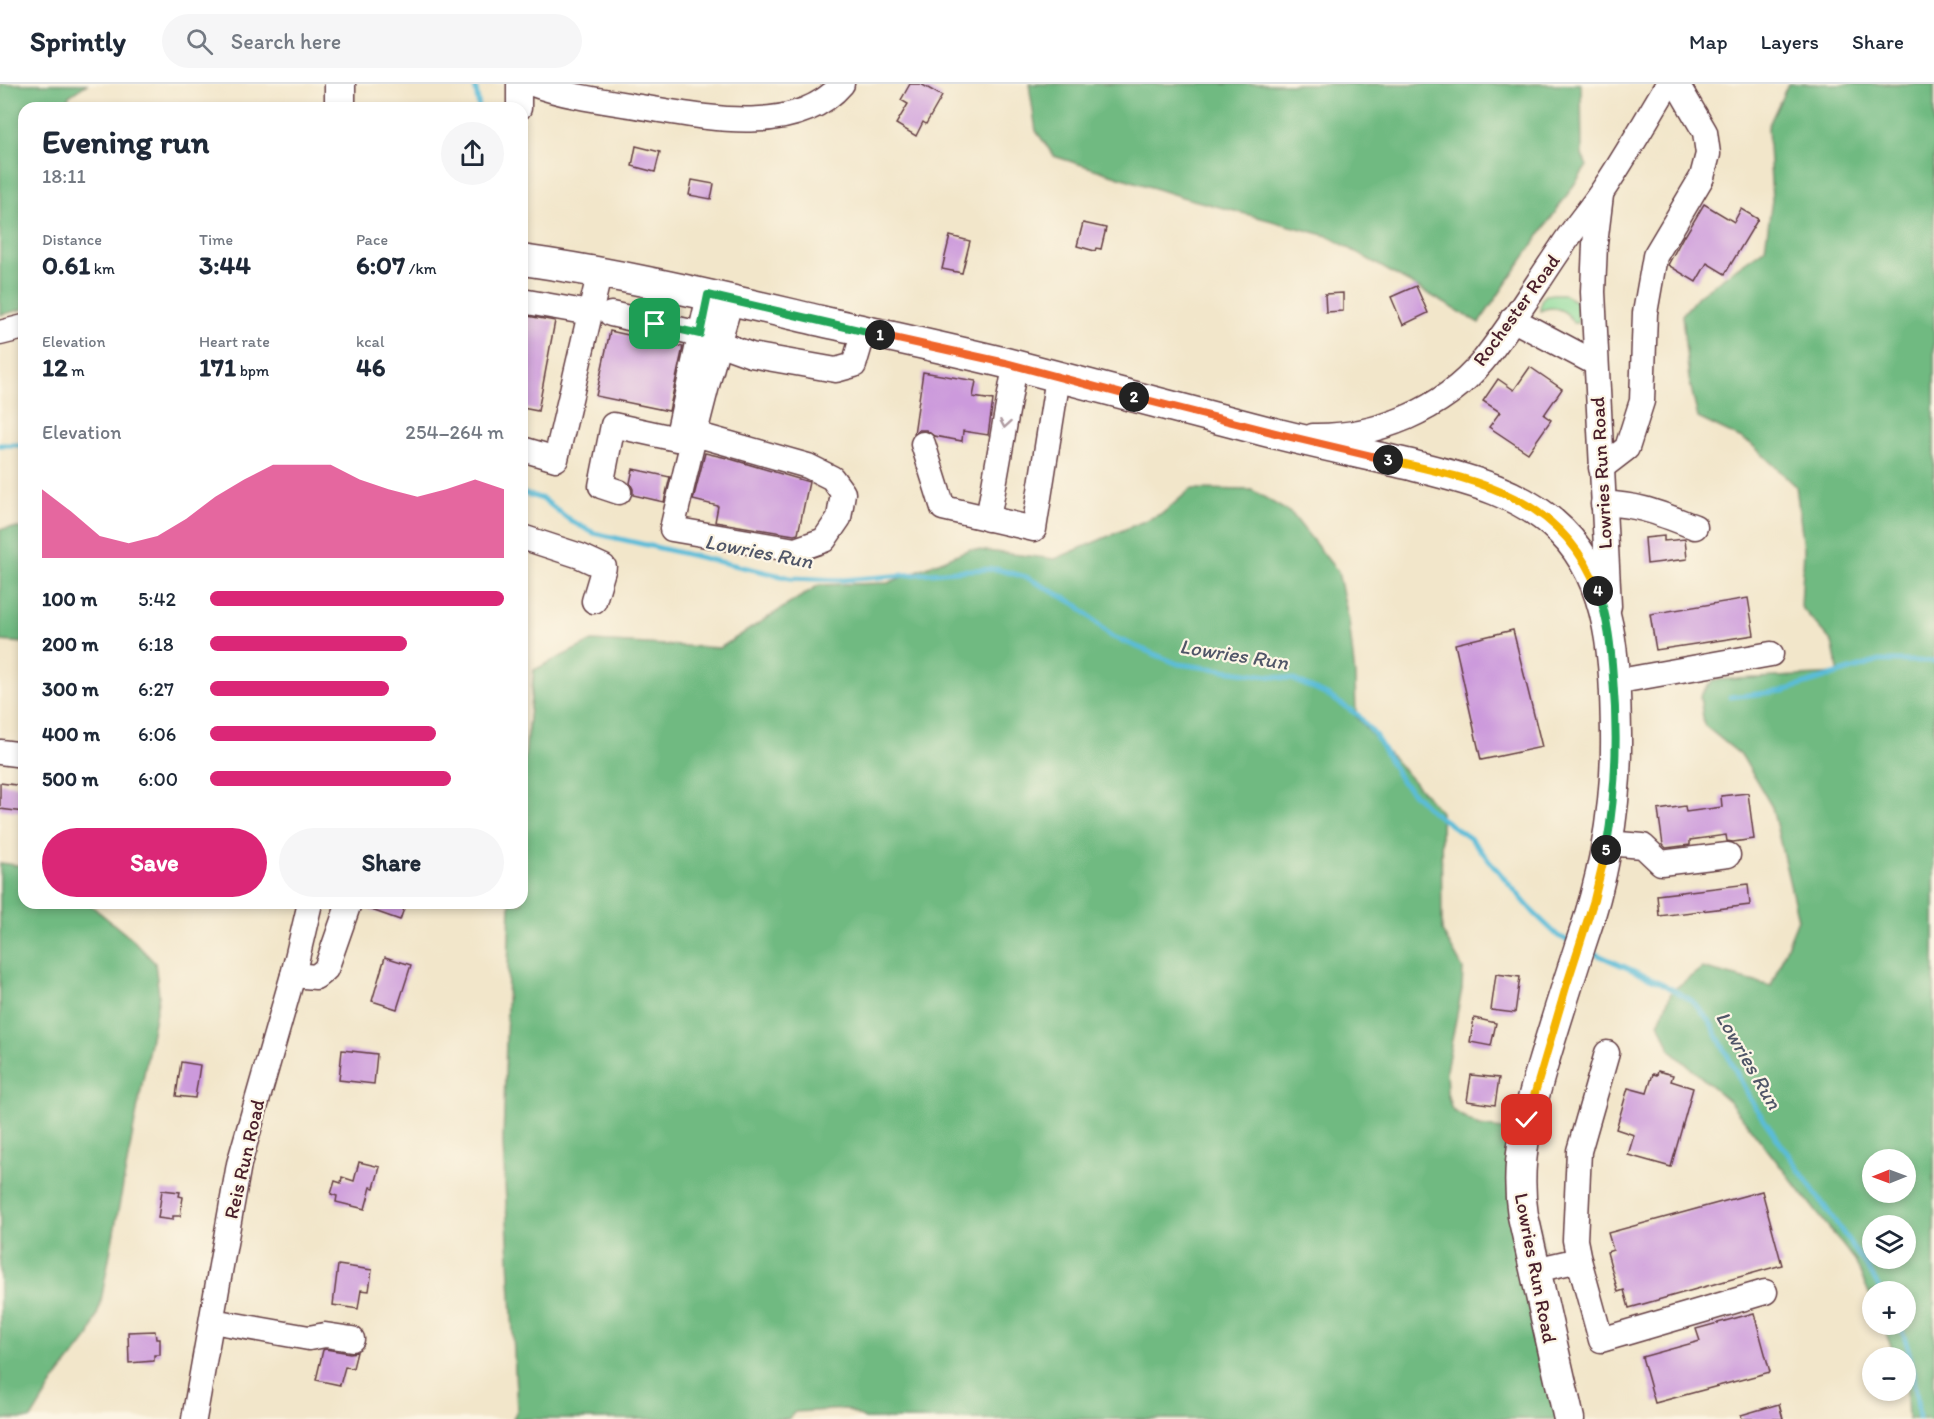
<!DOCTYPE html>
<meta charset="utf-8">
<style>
:root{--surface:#fff;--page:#f6f6f7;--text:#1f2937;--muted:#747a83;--line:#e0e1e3;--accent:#db2777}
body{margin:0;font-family:Itim,sans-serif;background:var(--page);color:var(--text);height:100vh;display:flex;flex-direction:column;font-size:22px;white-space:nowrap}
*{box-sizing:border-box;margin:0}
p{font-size:20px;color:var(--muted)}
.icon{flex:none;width:33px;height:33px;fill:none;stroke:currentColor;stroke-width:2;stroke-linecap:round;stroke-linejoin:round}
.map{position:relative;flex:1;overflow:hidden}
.panel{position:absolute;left:18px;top:18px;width:510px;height:807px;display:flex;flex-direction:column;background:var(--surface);border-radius:18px;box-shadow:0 3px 9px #0003}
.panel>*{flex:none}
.needle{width:39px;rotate:269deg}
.fabs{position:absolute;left:1862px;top:1065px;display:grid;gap:12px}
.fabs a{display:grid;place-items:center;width:54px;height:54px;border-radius:50%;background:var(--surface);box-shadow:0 3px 9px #0003;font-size:30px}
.pin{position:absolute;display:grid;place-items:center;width:51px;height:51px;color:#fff;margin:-26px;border-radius:12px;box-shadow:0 3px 9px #0006}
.km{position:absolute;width:30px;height:30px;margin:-15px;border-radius:50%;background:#222;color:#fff;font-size:16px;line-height:30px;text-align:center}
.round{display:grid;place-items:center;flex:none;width:63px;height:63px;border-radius:32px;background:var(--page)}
.summary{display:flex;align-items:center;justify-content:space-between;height:102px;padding:0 24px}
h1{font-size:33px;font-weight:800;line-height:45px}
.metrics{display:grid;grid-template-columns:repeat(3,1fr);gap:9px;height:102px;padding:6px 24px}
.metrics div{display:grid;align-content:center}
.metrics b{font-size:26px;font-weight:800}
.metrics small{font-size:16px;font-weight:400}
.metrics p{font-size:16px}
.chart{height:168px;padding:12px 24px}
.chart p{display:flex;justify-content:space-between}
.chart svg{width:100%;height:108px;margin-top:6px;fill:var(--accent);opacity:.7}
.cta{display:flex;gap:12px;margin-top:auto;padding:12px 24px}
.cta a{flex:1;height:69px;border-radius:36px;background:var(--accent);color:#fff;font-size:24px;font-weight:800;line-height:69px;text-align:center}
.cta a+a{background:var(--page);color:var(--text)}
ul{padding:0 24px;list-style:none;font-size:20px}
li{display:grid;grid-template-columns:96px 72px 1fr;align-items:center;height:45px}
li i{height:15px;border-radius:8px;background:var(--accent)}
header{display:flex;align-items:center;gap:36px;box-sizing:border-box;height:84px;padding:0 30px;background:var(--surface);border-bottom:2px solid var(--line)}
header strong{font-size:28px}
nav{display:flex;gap:33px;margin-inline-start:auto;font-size:21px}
.search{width:420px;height:54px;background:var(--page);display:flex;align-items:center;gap:15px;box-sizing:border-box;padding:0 21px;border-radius:33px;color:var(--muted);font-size:22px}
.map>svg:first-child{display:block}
</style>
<header>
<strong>Sprintly</strong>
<div class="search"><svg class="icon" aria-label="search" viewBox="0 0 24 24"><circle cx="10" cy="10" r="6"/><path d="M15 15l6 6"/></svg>Search here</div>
<nav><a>Map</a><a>Layers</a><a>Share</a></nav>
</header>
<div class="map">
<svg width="1934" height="1335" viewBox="0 0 1934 1335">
<rect width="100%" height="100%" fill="#fcf5e5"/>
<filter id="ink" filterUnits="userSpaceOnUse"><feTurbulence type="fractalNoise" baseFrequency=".0167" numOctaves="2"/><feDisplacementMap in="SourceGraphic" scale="12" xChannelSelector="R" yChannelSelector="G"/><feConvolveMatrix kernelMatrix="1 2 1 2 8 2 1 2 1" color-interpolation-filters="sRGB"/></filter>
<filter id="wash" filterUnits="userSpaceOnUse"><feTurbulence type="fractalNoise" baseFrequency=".008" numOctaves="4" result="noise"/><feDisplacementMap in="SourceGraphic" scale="24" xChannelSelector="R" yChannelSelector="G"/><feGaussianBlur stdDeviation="1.35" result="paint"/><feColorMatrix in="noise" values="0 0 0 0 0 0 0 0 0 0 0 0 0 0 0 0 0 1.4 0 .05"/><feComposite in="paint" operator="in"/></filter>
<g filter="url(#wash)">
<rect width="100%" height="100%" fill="#f2e6ca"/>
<!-- green -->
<path fill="#8ada99" stroke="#6a7c62" stroke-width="1.5" d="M1553 210H1563L1577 218 1578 239H1573C1568 226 1553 220 1540 227L1541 216 1546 211Z"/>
<!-- forest -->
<g fill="#6fba81" stroke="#5c6c56" stroke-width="1.5" fill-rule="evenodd">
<polygon points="0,0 87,0 69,12 66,24 24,24 24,225 0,231"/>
<polygon points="1029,0 1581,0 1582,71 1587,82 1479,239 1328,152 1182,113 1054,72 1036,47"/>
<path d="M1788 0H1934V1335H1908L1905 1274 1896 1273 1882 1241 1905 1240V1208H1872V1216L1855 1177 1730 1018 1671 967 1659 938 1672 907 1702 884 1771 902 1798 835 1772 723 1742 672 1704 641 1700 612 1713 596 1839 590 1832 558 1801 523 1804 465 1796 402 1750 359 1698 334 1689 295 1682 231 1699 211 1765 164 1772 116 1768 43ZM1872 1076H1905V1108H1872ZM1872 1142H1905V1174H1872Z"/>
<polygon points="1191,405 1252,406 1292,430 1338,488 1349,537 1355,592 1356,633 1441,728 1442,847 1463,885 1462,905 1446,986 1447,1009 1452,1026 1479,1042 1525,1048 1569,1335 865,1335 846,1325 795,1328 788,1335 513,1335 517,1326 503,1060 510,819 522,819 522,700 534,586 592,557 720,564 819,501 888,499 970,465 1055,475 1163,429"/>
<polygon points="13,444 24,444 24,559 0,557 0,445"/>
<polygon points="0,779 24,782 24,819 88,819 134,857 155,879 159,911 100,1222 90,1251 53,1299 31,1335 0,1335"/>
</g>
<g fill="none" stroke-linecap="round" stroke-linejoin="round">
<!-- stream -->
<g stroke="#5abcd8" stroke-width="5">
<polyline points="475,0 479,24"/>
<polyline points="0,361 24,361"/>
<polyline points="522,409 543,415 571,437 594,449 790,494 842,496 969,486 996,485 1026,493 1076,520 1111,552 1178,580 1292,595 1329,612 1358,631 1375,651 1402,698 1431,727 1471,755 1534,829 1558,852 1571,858"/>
<polyline points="1730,613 1783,607 1879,577 1934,577"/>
<polyline points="1587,866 1661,899 1691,916 1709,936 1753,1020 1871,1189 1881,1208"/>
<path d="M1899 1240C1913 1269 1916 1304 1919 1335"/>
</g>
</g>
<g id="blocks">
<!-- building -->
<g fill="#cc9adc">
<polygon points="910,0 921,0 942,12 926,40 923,38 916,52 896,40 908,20 901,16"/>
<polygon points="636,62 660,68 655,88 632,82"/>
<polygon points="692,96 714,100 711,115 689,111"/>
<polygon points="1704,120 1734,138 1741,125 1758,135 1725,190 1707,179 1696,198 1668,181 1684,151 1685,152"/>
<polygon points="1083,139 1106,144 1101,165 1096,164 1095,167 1077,162"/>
<polygon points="950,152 970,157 962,189 942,185"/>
<polygon points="1416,202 1428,229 1403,241 1391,213"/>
<polygon points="1343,209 1343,227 1326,228 1325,210"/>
<polygon points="522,231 555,237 538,327 522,324"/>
<polygon points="610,247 683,263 669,327 596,312"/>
<polygon points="1530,283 1562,305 1544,331 1551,336 1528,369 1489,343 1500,328 1483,317 1498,295 1514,306"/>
<polygon points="923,288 976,297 973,313 993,316 988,351 963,347 962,357 934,352 926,346 919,346 914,350"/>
<polygon points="705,369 727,374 809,398 798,450 794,451 715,438 718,422 693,416"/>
<polygon points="633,385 670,393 664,418 633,411 633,405 630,399"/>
<polygon points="1664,452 1664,457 1685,455 1687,475 1647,480 1645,454"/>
<polygon points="1748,514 1754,551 1656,566 1650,530"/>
<polygon points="1513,546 1542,663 1481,676 1455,560"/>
<polygon points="0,699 24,702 24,728 0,725"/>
<polygon points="1748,709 1754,755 1733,758 1727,757 1726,751 1690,756 1690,761 1666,764 1663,761 1658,726 1685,722 1686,728 1722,723 1721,712"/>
<polygon points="1748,800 1750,821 1659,832 1657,811"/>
<polygon points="363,819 406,819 400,836 363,823"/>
<polygon points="385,873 411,881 397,925 372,917"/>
<polygon points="1496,890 1520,893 1515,929 1491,926"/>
<polygon points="1474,934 1496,939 1491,962 1470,958"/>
<polygon points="342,966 377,970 374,1000 339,996"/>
<polygon points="181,978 200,981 195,1014 176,1012"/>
<polygon points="1658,987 1673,991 1671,997 1693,1004 1671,1083 1628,1071 1634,1051 1616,1045 1628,1004 1647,1009 1653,990 1657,991"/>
<polygon points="1471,991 1499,994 1495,1021 1467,1017"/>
<polygon points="359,1078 380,1083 374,1104 371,1103 365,1125 336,1118 337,1112 331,1110 335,1097 341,1099 342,1093 354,1097"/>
<polygon points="162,1106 180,1108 179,1112 183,1113 180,1132 173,1132 173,1136 158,1134"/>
<polygon points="1762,1107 1782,1181 1629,1224 1624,1206 1618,1208 1607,1168 1613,1166 1608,1149"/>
<polygon points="338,1181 372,1186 369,1207 361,1206 358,1225 333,1221"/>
<polygon points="1754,1229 1770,1288 1655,1319 1642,1273 1700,1257 1696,1245"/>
<polygon points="155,1247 156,1255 160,1255 160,1271 154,1271 154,1277 129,1279 128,1248"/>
<polygon points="325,1265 350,1269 357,1268 353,1284 345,1283 340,1301 316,1296 323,1266"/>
<polygon points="1779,1320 1783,1335 1742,1335 1741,1331"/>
</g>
</g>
</g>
<g filter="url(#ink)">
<use href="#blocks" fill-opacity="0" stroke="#633d43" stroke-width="1.5"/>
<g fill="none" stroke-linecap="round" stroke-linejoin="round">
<!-- minor casing -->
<g stroke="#633d43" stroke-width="27">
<g id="minor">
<path d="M533 0C568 13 605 17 641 23 703 33 796 54 842 0"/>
<polyline points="519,24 519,0"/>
<polyline points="1601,111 1595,160 1593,208 1609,522"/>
<polyline points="522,217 590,229"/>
<polyline points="611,230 700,250"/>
<polyline points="1512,235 1595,279"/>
<polyline points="0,249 24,243"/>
<polyline points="718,259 751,271 836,286 854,281 864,247"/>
<path d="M695 350 808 382 832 394 843 409 839 434 824 456 795 466 672 445C690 368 708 292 731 216"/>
<path d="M1313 352C1376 353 1442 327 1483 277 1511 242 1535 202 1561 164 1573 145 1588 128 1601 109 1625 74 1646 36 1668 0"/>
<polyline points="923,360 943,424 1034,445 1058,293"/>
<polyline points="522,365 556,375 600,187"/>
<polyline points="1601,384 1627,364 1642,317 1645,229 1655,172 1702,93 1708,70 1705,48 1677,0"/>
<polyline points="619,408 601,402 613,341 677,355 709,211"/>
<path d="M1603 420C1637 419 1663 431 1695 443"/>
<polyline points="988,435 1015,282"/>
<polyline points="522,453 580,472 604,483 594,517"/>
<polyline points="1614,598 1771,570"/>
<polyline points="0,668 24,671"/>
<polyline points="1607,759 1643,762 1661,779 1728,771"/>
<polyline points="293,891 316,893 326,885 349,819"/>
<polyline points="1579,1176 1575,1156 1579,1067 1607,969"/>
<polyline points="1535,1186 1579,1176 1601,1256 1765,1208"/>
<polyline points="212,1237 309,1254 325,1251 352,1255"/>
<polyline points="194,1335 239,1080 293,891 310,819"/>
</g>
</g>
<!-- major casing -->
<g stroke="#633d43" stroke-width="33">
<g id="major">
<polyline points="340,24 340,0"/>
<path d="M522 176C623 190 722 214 821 237 883 251 945 264 1006 279 1090 301 1174 323 1258 345 1307 358 1357 368 1407 380 1462 394 1520 406 1561 447 1613 498 1615 581 1616 650 1617 722 1604 794 1580 862 1568 899 1556 936 1545 973 1529 1027 1514 1074 1523 1132L1569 1335"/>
</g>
</g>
<!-- minor -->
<use href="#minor" stroke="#fff" stroke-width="24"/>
<!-- major -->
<use href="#major" stroke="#fff" stroke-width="30"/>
</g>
<!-- one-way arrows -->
<defs><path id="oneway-chevron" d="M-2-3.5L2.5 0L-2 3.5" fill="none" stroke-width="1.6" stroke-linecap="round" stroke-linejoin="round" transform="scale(1.5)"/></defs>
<use stroke="#ae9aa0" href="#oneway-chevron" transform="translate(1005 340) rotate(100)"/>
</g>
<g fill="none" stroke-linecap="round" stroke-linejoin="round" filter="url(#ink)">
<!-- split-1 casing -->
<g stroke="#fff" stroke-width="12">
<polyline id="split-1" points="655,240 700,250 708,211 880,251"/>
</g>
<!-- split-2 casing -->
<g stroke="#fff" stroke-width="12">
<polyline id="split-2" points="880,251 1006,279 1134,313"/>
</g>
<!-- split-3 casing -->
<g stroke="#fff" stroke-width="12">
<polyline id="split-3" points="1134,313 1287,352 1388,376"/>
</g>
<!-- split-4 casing -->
<g stroke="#fff" stroke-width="12">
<path id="split-4" d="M1388 376C1476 396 1563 412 1598 507"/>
</g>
<!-- split-5 casing -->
<g stroke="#fff" stroke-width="12">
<path id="split-5" d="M1598 507C1608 534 1611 564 1613 593 1618 651 1616 709 1606 766"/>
</g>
<!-- split-6 casing -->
<g stroke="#fff" stroke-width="12">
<polyline id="split-6" points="1527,1036 1566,903 1594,816 1606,766"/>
</g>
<!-- split-1 -->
<use href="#split-1" stroke="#22a559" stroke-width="8"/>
<!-- split-2 -->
<use href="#split-2" stroke="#f0652b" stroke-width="8"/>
<!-- split-3 -->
<use href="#split-3" stroke="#f0652b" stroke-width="8"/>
<!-- split-4 -->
<use href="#split-4" stroke="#f5b400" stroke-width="8"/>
<!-- split-5 -->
<use href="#split-5" stroke="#22a559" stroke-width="8"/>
<!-- split-6 -->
<use href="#split-6" stroke="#f5b400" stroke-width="8"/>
</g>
<g text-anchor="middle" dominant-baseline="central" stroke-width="4.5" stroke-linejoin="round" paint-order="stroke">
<!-- street labels -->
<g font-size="20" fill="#4a1f2b" stroke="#fcf5e5">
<text transform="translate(1516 226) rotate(-54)">Rochester Road</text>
<text transform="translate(1601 389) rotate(-93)">Lowries Run Road</text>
<text transform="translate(244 1075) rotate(-77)">Reis Run Road</text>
<text transform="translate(1536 1184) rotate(79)">Lowries Run Road</text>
</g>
<!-- water labels -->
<g font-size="21" font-style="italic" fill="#505668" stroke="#fcf5e5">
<text transform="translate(759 467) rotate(11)">Lowries Run</text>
<text transform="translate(1234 570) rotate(9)">Lowries Run</text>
<text transform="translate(1749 976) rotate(60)">Lowries Run</text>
</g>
</g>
</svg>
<div class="fabs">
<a><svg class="needle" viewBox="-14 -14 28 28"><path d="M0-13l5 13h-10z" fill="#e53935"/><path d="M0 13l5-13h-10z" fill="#747a83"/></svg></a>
<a><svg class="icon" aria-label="layers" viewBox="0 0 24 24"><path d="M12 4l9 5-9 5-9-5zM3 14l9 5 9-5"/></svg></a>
<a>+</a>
<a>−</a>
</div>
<div class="pin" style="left:655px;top:240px;background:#1e9e55"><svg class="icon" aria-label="arrive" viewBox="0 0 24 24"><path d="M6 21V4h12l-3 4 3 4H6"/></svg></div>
<div class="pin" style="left:1527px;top:1036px;background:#d93025"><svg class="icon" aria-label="check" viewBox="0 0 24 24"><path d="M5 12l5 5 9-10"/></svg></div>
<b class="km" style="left:880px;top:251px">1</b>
<b class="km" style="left:1134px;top:313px">2</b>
<b class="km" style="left:1388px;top:376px">3</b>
<b class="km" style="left:1598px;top:507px">4</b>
<b class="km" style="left:1606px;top:766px">5</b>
<section class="panel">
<div class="summary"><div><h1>Evening run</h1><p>18:11</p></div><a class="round"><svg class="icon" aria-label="share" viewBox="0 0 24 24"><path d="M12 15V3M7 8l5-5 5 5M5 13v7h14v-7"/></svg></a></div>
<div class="metrics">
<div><p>Distance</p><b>0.61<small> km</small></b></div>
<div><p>Time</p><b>3:44</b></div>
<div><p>Pace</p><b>6:07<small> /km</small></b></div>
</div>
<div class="metrics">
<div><p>Elevation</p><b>12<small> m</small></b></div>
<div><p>Heart rate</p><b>171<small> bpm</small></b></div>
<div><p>kcal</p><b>46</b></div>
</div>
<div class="chart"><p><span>Elevation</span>254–264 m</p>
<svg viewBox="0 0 160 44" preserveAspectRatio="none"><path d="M0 44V16L10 25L20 35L30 38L40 35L50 28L60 19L70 12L80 6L90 6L100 6L110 12L120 16L130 19L140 16L150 12L160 16V44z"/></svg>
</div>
<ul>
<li><b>100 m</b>5:42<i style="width:100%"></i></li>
<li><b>200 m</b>6:18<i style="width:67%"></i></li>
<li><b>300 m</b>6:27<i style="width:61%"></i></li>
<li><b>400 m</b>6:06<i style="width:77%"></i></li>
<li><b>500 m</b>6:00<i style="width:82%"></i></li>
</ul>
<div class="cta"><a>Save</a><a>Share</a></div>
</section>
</div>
